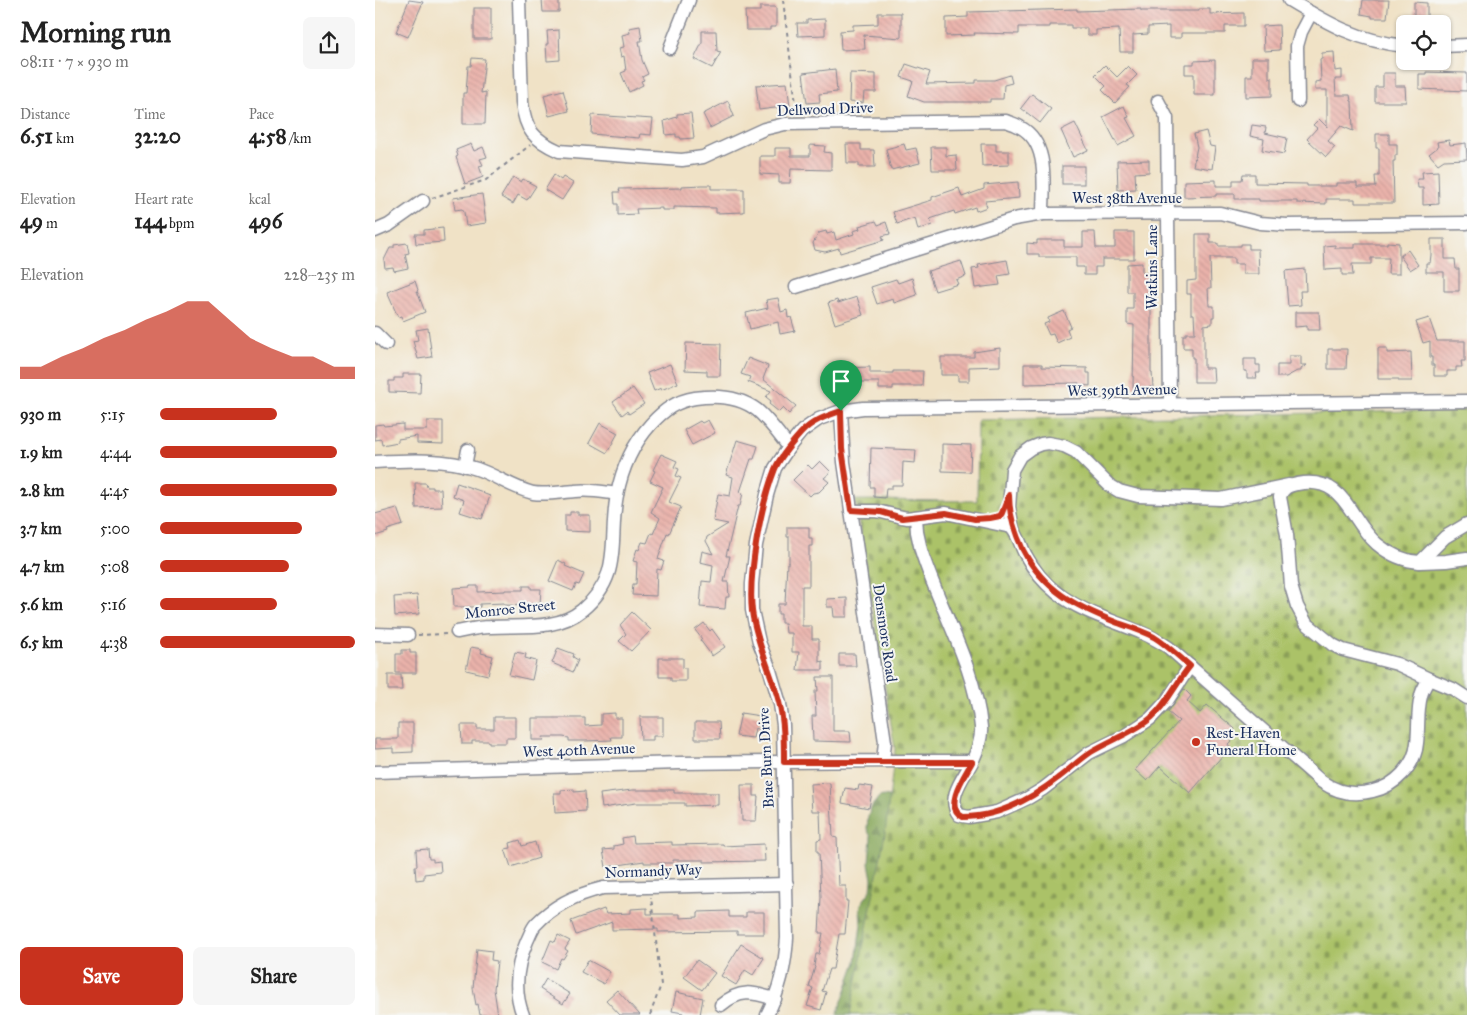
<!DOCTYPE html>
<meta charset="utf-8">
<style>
:root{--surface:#fff;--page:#f6f6f6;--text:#222;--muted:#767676;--accent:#c8321e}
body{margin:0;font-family:"IM FELL Great Primer",serif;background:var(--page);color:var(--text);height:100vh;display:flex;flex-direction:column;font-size:19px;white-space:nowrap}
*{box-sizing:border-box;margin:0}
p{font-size:16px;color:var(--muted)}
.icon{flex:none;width:28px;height:28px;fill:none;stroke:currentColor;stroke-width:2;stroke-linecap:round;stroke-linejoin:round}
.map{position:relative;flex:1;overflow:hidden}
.sheet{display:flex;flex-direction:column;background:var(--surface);width:375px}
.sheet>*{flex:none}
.fabs{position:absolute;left:1021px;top:15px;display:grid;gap:10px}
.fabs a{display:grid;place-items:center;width:55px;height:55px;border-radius:8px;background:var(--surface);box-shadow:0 1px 4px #0004;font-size:25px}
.pin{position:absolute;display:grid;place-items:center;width:42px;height:42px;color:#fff;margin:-51px -21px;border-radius:50% 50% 50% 0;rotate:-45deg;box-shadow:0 0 5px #0007}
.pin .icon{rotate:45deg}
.round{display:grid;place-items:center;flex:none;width:52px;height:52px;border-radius:8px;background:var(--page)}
.head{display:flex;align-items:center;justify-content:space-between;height:85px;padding:0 20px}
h1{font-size:28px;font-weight:700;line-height:38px}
.stats{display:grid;grid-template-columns:repeat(3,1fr);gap:8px;height:85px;padding:5px 20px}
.stats div{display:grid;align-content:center}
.stats b{font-size:21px;font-weight:700}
.stats small{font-size:14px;font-weight:400}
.stats p{font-size:14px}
.chart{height:140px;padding:10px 20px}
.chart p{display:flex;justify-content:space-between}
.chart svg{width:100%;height:90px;margin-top:5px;fill:var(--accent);opacity:.7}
.action{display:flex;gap:10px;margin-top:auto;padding:10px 20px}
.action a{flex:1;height:58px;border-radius:8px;background:var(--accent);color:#fff;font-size:20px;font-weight:700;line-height:58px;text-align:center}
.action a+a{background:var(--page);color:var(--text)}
ul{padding:0 20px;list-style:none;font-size:16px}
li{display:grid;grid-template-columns:80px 60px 1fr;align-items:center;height:38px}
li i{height:12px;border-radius:6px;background:var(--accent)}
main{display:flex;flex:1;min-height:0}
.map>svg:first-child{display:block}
</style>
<main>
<section class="sheet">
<div class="head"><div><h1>Morning run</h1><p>08:11 · 7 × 930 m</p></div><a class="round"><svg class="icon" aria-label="share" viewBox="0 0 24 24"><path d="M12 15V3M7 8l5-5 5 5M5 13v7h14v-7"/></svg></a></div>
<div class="stats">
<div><p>Distance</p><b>6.51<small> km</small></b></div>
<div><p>Time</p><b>32:20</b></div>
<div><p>Pace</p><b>4:58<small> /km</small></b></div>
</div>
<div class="stats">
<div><p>Elevation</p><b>49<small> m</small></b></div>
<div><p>Heart rate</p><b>144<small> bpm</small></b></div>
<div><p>kcal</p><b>496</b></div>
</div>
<div class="chart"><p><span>Elevation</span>228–235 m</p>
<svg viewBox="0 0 160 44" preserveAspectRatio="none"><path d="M0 44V38L10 38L20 33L30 29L40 24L50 20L60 15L70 11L80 6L90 6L100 15L110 24L120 29L130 33L140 33L150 38L160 38V44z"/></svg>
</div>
<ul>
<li><b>930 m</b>5:15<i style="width:60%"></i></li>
<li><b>1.9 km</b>4:44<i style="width:91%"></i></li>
<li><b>2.8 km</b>4:45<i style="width:91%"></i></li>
<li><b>3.7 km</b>5:00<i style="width:73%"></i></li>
<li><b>4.7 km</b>5:08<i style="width:66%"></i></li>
<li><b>5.6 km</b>5:16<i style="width:60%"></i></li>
<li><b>6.5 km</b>4:38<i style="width:100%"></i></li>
</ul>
<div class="action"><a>Save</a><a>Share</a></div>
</section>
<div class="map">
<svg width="1092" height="1015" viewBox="0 0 1092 1015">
<defs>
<pattern id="forest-firs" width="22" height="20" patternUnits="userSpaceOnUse" patternTransform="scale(1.25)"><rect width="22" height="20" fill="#88a85c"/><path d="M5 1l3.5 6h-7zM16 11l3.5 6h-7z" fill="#6e894f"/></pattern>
<pattern id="cemetery-stones" width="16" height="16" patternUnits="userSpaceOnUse" patternTransform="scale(1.25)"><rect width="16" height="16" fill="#abc267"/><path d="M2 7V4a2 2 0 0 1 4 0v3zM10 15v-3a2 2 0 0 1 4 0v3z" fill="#8a9e58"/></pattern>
<pattern id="building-back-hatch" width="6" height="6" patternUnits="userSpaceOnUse" patternTransform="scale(1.25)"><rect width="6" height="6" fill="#eab2aa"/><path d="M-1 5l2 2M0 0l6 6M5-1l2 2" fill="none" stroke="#c89995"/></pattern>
</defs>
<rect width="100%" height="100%" fill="#f6f6f2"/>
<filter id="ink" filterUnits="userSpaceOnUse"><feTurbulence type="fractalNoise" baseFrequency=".02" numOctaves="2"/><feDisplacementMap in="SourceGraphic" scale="10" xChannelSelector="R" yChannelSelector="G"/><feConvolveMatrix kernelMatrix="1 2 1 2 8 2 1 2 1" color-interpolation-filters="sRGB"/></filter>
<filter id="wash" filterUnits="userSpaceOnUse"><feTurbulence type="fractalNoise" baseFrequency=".0096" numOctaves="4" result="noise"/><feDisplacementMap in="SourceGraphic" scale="20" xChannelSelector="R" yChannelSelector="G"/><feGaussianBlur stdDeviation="1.12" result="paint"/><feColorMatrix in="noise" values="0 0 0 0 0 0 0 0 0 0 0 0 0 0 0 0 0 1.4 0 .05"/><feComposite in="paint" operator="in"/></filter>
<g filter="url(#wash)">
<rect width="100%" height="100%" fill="#f0e2c6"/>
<!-- forest -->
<polygon fill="url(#forest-firs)" stroke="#526c5d" points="509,796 522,799 595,1015 462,1015 481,962 486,925 485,910 486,904 496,890 497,879 494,863 496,837 492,829 493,816 497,806 504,797"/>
<!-- cemetery -->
<polygon fill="url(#cemetery-stones)" stroke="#637862" points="1092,410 1092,1015 475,1015 510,834 520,749 480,500 602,501 603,420"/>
<g id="blocks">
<!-- building -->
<g fill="url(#building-back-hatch)">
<polygon points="34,0 48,2 33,37 21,32"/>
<polygon points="167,0 184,0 184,12 168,12"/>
<polygon points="988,0 1014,0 1012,18 997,18 997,16 986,14"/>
<polygon points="1039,2 1052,3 1052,19 1039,18"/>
<polygon points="385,7 401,7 401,27 395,27 395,30 371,30 370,11 385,11"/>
<rect x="99" y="8" width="17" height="31"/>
<polygon points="702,9 702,11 766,9 766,11 824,11 824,9 835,9 835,14 869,13 869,26 850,26 850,33 806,33 806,38 794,38 794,26 773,27 773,34 758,35 758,52 745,52 744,29 721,30 721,35 712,35 712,28 696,28 696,25 674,25 674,27 644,27 644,34 599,33 600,35 571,36 571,18 593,17 593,12"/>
<polygon points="503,13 526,13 526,38 489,35 490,49 466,50 465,31 478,30 478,25 503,24"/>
<polygon points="450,19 450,35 423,36 422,23 432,23 432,20"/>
<polygon points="904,25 905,50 889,51 888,26"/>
<polygon points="265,26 267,41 264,41 267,60 273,74 267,77 269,80 266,81 268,85 254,92 246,73 251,71 249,56 246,57 244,48 249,47 247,35 255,33 254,28"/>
<polygon points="184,30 185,60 172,61 171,44 173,44 172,31"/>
<polygon points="327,31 341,31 342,51 346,52 337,68 319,59 327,43"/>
<polygon points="959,52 960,71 967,70 967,79 960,79 961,95 975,95 976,101 977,101 978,131 966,126 953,141 960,147 951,157 932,139 942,128 938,125 944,119 952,127 952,90 940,90 940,82 946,81 945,59 947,59 947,53"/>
<polygon points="97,58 110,59 106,93 111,92 110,124 88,124 88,93 91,93 93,66 96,66"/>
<polygon points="877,58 894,58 894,78 897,78 897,96 871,97 871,76 877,76"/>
<polygon points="840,60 840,95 819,95 819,74 810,74 810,64 819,64 819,61"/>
<polygon points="531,64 555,72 551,84 601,83 601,80 619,80 635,75 637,83 629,85 628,99 615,99 615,102 549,102 533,96 538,81 526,77"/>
<polygon points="730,65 742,77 753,66 762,75 752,85 755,87 740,103 727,90 731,86 720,75"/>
<polygon points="460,69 462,92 444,94 445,102 432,103 428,73"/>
<polygon points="1051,72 1092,73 1092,91 1044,89 1044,74 1051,74"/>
<polygon points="475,73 501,74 501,92 489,92 488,103 474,102"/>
<polygon points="1008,73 1020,73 1020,86 1030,86 1031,102 1000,102 1000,87 1008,87"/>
<polygon points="412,83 415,106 384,110 381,85"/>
<polygon points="188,90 194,111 174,116 169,95"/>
<polygon points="657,94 676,109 665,123 646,108"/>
<polygon points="353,101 359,116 335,128 328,114"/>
<polygon points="749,106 754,117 751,118 761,136 743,146 728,117"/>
<polygon points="316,113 319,138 306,139 305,137 301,137 301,134 291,135 289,121 302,117 302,114"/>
<polygon points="217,115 278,119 276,135 265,134 264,138 216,134"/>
<polygon points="700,123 713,150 698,157 686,130"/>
<polygon points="877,125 891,127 890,133 912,138 909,154 887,150 889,139 875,136"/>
<polygon points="831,131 835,146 840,147 837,169 818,166 822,147 819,134"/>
<polygon points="1001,134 1014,134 1014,144 1022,144 1022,155 1020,155 1020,161 1018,161 1019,203 980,203 980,199 951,199 951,204 922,203 922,201 884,201 884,199 860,199 860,194 841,194 841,196 809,197 809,181 841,180 841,186 858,186 858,180 867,180 868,174 880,174 880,183 932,184 932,186 961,186 961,183 982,183 982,187 1001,187 1000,176 1004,176 1004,148 1001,148"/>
<polygon points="1074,140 1075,145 1091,143 1092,159 1069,160 1063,164 1054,154 1063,147 1062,142"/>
<polygon points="96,144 99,151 108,147 112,157 105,159 108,165 104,166 108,177 90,184 81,157 83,156 81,150"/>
<polygon points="471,144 486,144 486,150 499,150 500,167 484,167 484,163 472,163"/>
<polygon points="529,144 531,150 541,148 545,163 516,170 511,149"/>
<polygon points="606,144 621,144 621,151 634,151 634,165 607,166"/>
<polygon points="435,145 450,146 449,152 456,153 456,170 416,169 415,183 404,183 404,175 385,174 385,156 400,156 400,148 416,148 416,156 435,156"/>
<polygon points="556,147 571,147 571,156 581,155 582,170 557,170"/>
<polygon points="774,160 774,172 760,173 761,189 743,190 742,161"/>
<rect x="687" y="166" width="22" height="18"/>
<polygon points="1063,171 1064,204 1048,205 1048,188 1043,188 1042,179 1048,179 1047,172"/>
<polygon points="179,175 186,180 188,177 198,183 187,200 170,190"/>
<polygon points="138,177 146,182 148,179 161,186 152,200 143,195 138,204 126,197"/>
<polygon points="643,182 644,198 610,201 612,207 601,211 600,207 580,214 579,211 555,219 557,225 543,230 540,218 522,224 518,212 557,200 557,197 584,188 587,197 609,189 609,185"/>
<polygon points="327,185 336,185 336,189 369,189 369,212 341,213 341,208 299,207 299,210 287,210 287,208 261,209 262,214 243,215 243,204 240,204 239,192 245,192 244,189 307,188 307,186"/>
<polygon points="107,194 111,223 91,226 89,212 87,209 80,210 78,198"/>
<polygon points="501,221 503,225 511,222 515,234 507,236 509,240 465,253 464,248 450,252 440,250 438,243 444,233 451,231 452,234 459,232 461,240 479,234 478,231 485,229 484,226"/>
<polygon points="68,228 69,242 41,244 40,234 49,234 49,230"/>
<polygon points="708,232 720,232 721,248 740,248 740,232 759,232 759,259 727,259 727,267 720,267 720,275 709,275 709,267 701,267 701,257 664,257 664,254 652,254 652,243 662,244 662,240 689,240 689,247 708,247"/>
<polygon points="821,234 835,234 835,243 843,243 843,246 866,246 866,244 874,244 874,249 883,249 884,274 868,274 868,264 859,264 859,258 835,258 836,288 833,288 834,306 839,306 839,317 837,317 837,324 829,325 829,368 838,368 839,382 819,382 819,358 817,358 817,348 808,348 808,335 811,335 811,333 820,333 819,314 816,314 816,294 812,294 812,281 821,280"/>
<polygon points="1056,239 1070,239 1070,259 1080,259 1081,269 1084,269 1084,291 1069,291 1069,272 1051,272 1051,263 1055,263 1056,255"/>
<polygon points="1012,242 1024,243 1024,274 1013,274 1014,258 996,258 996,264 977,264 978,275 967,275 967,269 950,270 949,246 960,245 960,248 980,248 980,244 1012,244"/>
<polygon points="32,243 34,253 30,254 33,268 19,271 18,267 10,268 9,260 15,248 19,248 19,245"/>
<polygon points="1033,250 1043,265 1035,270 1025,256"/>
<polygon points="632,260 635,274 623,276 625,285 600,288 597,269 604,268 603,265"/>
<polygon points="586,261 591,276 581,280 583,284 560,291 553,271"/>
<polygon points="767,263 767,273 775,273 775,291 773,291 772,307 776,307 776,372 777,372 778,387 758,388 759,325 752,324 752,309 758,309 758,292 752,292 752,264"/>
<polygon points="930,269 931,291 925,291 926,305 913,306 910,271"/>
<polygon points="537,278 542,295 519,303 518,299 502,304 496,287 521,279 523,283"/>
<polygon points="40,281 43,290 42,291 50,312 28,321 26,316 23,317 12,292"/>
<polygon points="482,297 488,315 460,324 453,303 462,300 463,303"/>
<polygon points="403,298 406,312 412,310 413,318 416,317 420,331 405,334 403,322 375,329 371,313 393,308 391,300"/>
<polygon points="689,311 696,327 692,329 695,337 682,343 678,334 674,335 669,324 674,322 673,318"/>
<polygon points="920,312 944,312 945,330 932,330 932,326 920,327"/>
<polygon points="1054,318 1062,341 1090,341 1090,361 1086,361 1087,367 1081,367 1081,371 1072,371 1072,376 1059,376 1059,365 1057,365 1057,357 1055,357 1055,341 1048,343 1041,322"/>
<polygon points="53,328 57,357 43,359 38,341 43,340 41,330"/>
<polygon points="311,343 346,344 345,376 332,376 332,371 310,370"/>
<polygon points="625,348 625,366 594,367 594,381 583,381 583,375 566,375 566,357 599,357 599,352"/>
<polygon points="1003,348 1012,348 1012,353 1036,352 1037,381 1024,381 1024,379 1003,379"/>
<polygon points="953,349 972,349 971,369 953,369"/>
<polygon points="914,356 926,356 926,365 932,365 926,369 926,371 922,371 911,377 902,377 902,365 914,365"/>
<polygon points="373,358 393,366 388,379 421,406 414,414 408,408 404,412 394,404 396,401 391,397 396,391 373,382 375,377 366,374"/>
<polygon points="869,359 881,359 881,365 885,365 885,373 881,373 882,378 872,378 872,371 869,371"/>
<polygon points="295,364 303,383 286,390 286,388 279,391 272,373"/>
<polygon points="649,364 667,364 667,367 712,368 712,373 715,373 715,386 704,385 704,383 649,384"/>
<polygon points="457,365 468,365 468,368 495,367 495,373 518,373 518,371 548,371 547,386 518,386 518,389 504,389 504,382 486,382 486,387 473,388 473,391 462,391 462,387 458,387"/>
<polygon points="28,374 46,374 45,393 14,392 14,381 19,381 19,378 28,378"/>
<polygon points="258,388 269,404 254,414 252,411 247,415 238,402"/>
<polygon points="333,420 340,433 317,445 309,430 325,421 327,423"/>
<polygon points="52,421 68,421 68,444 42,443 42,436 23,439 23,442 7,445 6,439 0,440 0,425 8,424 9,426 28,424 28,430 52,430"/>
<polygon points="225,423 243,433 232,453 214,443"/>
<polygon points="362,440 383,446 379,459 376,459 365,492 368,493 365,506 363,506 351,556 355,556 349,582 353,582 354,597 351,597 350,609 325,607 327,581 336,582 338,565 325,562 327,551 338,554 331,541 332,537 353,524 338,521 343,494 355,496 358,477 351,475"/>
<polygon points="567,444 596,445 595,472 567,471"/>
<polygon points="496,448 541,450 540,463 528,462 527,485 517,485 517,488 511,488 510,498 499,497 499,487 495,487"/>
<polygon points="286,454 302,461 299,467 304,469 301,476 306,478 294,502 306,507 294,534 292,533 283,559 289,561 286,570 282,569 281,596 257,595 258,584 261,584 262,562 258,561 262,549 264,550 267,542 272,543 276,533 278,534 285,518 276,512 288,487 275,481 280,471 278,470"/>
<polygon points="445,461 456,472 449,478 454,482 444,492 438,493 435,496 418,480 433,465 437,469"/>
<polygon points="40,483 51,483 52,487 58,487 58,489 66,489 67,507 41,508"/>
<polygon points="82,483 108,492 107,493 115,496 107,519 85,512 89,500 78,496"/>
<polygon points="22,508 28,525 12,530 13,532 0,536 0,514"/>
<polygon points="195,512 203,512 203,515 215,515 215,532 190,531 190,515 195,515"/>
<polygon points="412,527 434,527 434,538 437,538 437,546 434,546 434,586 427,586 427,626 437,626 437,639 444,639 444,662 448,661 448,670 422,670 424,652 417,652 417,633 411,633 410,623 406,623 406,614 403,614 403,604 410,604 412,563 414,563 414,537 412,537"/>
<polygon points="183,560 191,564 190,566 209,574 204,585 201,584 198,591 174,581"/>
<polygon points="95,586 103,586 103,592 130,591 130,590 148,590 148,586 156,586 156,589 166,589 165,604 156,604 156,606 129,605 129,603 105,604 105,607 79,607 78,588 95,587"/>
<polygon points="42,595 44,614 20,616 19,597"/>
<polygon points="472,598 472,617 459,617 458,607 452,607 452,599"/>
<polygon points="257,612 276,630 256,651 244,641 251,634 245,625"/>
<polygon points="329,623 335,631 337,629 350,647 337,656 325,640 327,639 320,630"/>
<polygon points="96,647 107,649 106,653 118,656 113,675 91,670"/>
<polygon points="183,648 199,654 198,657 203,660 198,672 177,663"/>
<polygon points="27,650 35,650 35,653 41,653 41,673 21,673 21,654 27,654"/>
<polygon points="140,652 151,654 150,658 161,661 157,680 134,675"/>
<polygon points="464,654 480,654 481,666 464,666"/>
<polygon points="284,658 308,658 308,668 311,668 311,681 296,681 296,677 284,677"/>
<polygon points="13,675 26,675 27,690 13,690"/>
<polygon points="442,677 458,677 458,731 475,731 476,742 438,741 437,716 441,716 440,691 443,691"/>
<polygon points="809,689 816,696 812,701 825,713 832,705 860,729 854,736 858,739 853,744 855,747 815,793 785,766 772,781 760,770 804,721 793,712"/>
<polygon points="240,713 240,718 247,718 247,737 236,737 237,740 210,741 194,741 194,738 188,737 168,737 169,740 157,740 157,718 210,718 210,726 226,725 226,714"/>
<polygon points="366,713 385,716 384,730 380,728 378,738 361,736"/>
<polygon points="119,717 140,717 140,738 131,738 131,743 114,743 114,741 97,741 97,744 87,744 86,725 102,725 102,729 119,729"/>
<polygon points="265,717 288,717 288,736 278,736 278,740 266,740"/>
<polygon points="320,722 344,722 345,739 320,739"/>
<polygon points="23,723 38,723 38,752 18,753 18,748 0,749 0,739 23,739"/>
<polygon points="455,783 458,837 462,838 464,886 471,886 471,901 473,901 470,934 464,934 458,969 454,969 447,991 451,992 446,1010 432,1006 438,988 434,987 440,967 439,966 441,954 444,954 448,933 444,933 446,897 444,852 442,852 442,840 446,839 445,811 437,811 435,784"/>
<polygon points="366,785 379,785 379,796 383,796 381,821 367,821"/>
<polygon points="484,785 498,787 494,808 467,803 470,788 483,790"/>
<polygon points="199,789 199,792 210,791 211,811 180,813 179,793 186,793 186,790"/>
<polygon points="257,790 299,790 299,793 343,793 343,805 310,806 310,803 261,803 227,808 225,794"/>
<polygon points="258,836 259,843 297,842 297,845 348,844 348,846 389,844 390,861 329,862 329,860 298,860 298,863 269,863 269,861 231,867 228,850 239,849 239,846 248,844 247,838"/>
<polygon points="145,840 147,846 160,842 164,858 136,867 130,849 136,848 135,843"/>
<polygon points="53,849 54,859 58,859 58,862 65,861 66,872 49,874 49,879 41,880 40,866 42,866 41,850"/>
<polygon points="272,908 272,914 305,914 305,918 323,917 323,912 354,911 354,917 371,917 371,912 389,912 389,934 362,934 362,931 283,932 283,929 237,930 237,922 201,935 196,921 229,909 231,914 256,913 256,909"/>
<polygon points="183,935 195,941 190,949 193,951 188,959 186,958 181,969 167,962 176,940 180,942"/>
<polygon points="366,944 389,958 378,975 370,970 361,985 346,976"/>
<polygon points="102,949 117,951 116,960 122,961 119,989 123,1015 105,1015 103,1004 101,1005 98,988"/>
<polygon points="213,960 235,972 229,984 206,972"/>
<polygon points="322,960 340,973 327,990 309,977"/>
<polygon points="171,979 195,994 188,1004 165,989"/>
<polygon points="242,990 265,1015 245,1015 231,1000"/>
<polygon points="301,992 328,998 325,1015 307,1015 308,1013 297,1011"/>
</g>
</g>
</g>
<g filter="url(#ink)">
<use href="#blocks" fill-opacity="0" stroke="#868892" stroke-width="1"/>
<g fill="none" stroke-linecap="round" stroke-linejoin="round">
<!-- minor casing -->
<g stroke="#868892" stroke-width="15">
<g id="minor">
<path d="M144 0 147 102C150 130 159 140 184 151L307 160 328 157 389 129 410 124 631 121C635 123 641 124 645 127 675 143 668 186 668 214"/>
<path d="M914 0C954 24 983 41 1030 46"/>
<polyline points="1068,46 1092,45"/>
<polyline points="295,48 314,0"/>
<polyline points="783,101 792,118 795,406"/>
<polyline points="923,101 922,46 926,32 936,13"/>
<polyline points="0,231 14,225 48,201"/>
<polyline points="421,287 639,219 668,214 845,213 885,223 912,225 1092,223"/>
<polyline points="0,333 11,344"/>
<path d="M0 462C33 460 71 458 102 469 122 476 138 488 158 493 172 495 186 492 200 491 214 489 228 492 242 494"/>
<polyline points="90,466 93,450"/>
<path d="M476 511H502L532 518 571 513 636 527C643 534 646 546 650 554 658 569 669 583 682 593 715 619 759 624 793 647L947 782C963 793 979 796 998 791 1020 786 1040 766 1042 743 1044 727 1042 711 1046 696 1047 690 1051 684 1054 679L1022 664 968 650 958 645 931 623 922 606 916 586 912 535 905 497C907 488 913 486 922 484 971 475 973 519 1002 544 1014 554 1029 561 1045 562L1070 537 1092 524"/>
<path d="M541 517 542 532 546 550C564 608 600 665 606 727 607 738 603 749 598 760 591 775 570 797 584 815L594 817 622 812 653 798 668 789 714 753 749 736 775 719 792 701 815 666"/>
<polyline points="638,529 634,507 637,470 645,456 656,448 666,444 673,443 689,446 701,452 734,485 744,491 763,496 846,499 914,485"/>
<polyline points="1045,562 1071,561 1092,558"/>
<path d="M82 632C93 630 104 627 115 627 145 625 182 631 207 610 249 575 233 541 242 495 247 468 258 444 276 424 289 410 301 401 320 398 341 395 364 396 382 410 392 418 405 436 414 447"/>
<polyline points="0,634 33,635"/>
<polyline points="1054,679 1078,689 1092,698"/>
<polyline points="508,761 597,761"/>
<polyline points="0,772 305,763 508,761 510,742 469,462 466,411"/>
<path d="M346 1005C365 989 377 992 400 999"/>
<path d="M148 1015C138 990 142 964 152 941 155 935 157 928 161 924 179 905 203 894 228 888L412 884"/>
<path d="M392 1015C405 989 410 967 412 938L408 725 405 704 394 667 384 642 377 610V584L381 545 392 495 400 468 414 447 427 431 444 419 466 411 488 408 1092 401"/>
</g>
</g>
<!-- path -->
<g stroke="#868892" stroke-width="2" stroke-dasharray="4 4" stroke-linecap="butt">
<polyline points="408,0 422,112"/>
<polyline points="57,198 111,180 155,145"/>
<polyline points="43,635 71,634"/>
<polyline points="275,1015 286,985 276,897"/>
</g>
<!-- minor -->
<use href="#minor" stroke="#fff" stroke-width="12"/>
</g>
</g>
<g fill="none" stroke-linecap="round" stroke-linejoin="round" filter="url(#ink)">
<!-- route casing -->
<g stroke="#fff" stroke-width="10">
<path id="route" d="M466 411 467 449 476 510 506 512 527 518 571 513 600 519 615 518 625 516 627 513 634 495C634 515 639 531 648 550 669 591 702 607 743 623 755 627 768 631 779 637 792 645 803 656 815 666 801 683 793 703 776 718 758 733 735 740 716 752 704 760 694 770 683 778 656 799 623 817 588 817 567 807 590 775 597 762H409C409 742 409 721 404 702 396 671 381 642 377 611 373 574 386 504 400 469 405 457 417 443 426 433 437 421 451 416 466 411Z"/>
</g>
<!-- route -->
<use href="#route" stroke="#c8321e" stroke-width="6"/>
</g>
<!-- markers -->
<circle fill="#c8321e" stroke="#f6f6f2" stroke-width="2" cx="821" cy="742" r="5"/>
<g text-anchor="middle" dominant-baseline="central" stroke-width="4" stroke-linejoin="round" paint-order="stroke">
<!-- street labels -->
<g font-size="15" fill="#1b2f5e" stroke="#f6f6f2">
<text transform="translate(450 109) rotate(-2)">Dellwood Drive</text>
<text x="752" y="198">West 38th Avenue</text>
<text transform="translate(777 267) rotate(-90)">Watkins Lane</text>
<text transform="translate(747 390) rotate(-1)">West 39th Avenue</text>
<text transform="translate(135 609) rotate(-6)">Monroe Street</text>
<text transform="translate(510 633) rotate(82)">Densmore Road</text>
<text transform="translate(204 750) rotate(-2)">West 40th Avenue</text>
<text transform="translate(391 758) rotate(-93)">Brae Burn Drive</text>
<text transform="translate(278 871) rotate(-2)">Normandy Way</text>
</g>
<!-- poi labels -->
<g font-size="15" fill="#1b2f5e" stroke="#f6f6f2" text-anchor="start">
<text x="831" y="733">Rest-Haven<tspan x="831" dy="17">Funeral Home</tspan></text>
</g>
</g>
</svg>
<div class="fabs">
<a><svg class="icon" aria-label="locate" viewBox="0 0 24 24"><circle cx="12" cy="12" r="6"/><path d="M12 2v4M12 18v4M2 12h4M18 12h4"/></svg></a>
</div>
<div class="pin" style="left:466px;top:411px;background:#1e9e55"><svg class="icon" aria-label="arrive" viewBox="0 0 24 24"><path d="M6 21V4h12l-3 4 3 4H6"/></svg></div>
</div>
</main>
